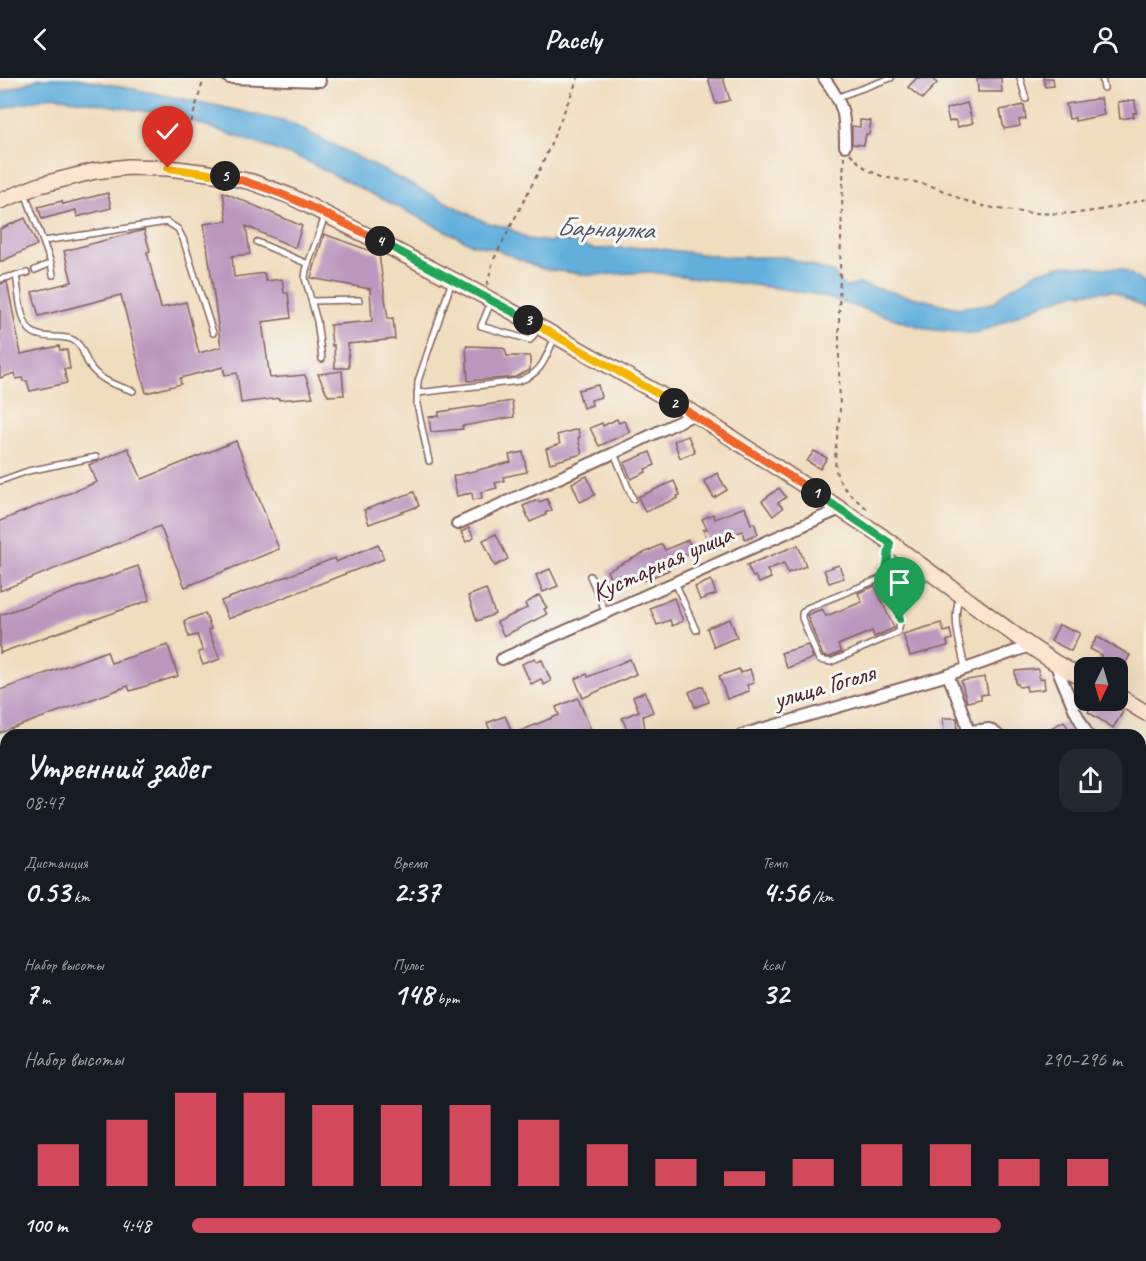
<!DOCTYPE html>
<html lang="ru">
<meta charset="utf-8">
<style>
:root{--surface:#171b24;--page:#242831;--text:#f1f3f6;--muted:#9ea1a6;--accent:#d1495b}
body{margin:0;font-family:Caveat,sans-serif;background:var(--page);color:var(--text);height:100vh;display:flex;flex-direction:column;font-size:22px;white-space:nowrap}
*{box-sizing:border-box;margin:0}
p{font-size:20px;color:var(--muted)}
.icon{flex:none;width:33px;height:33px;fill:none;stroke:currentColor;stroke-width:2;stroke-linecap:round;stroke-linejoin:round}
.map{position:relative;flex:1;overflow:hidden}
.drawer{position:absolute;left:0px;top:651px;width:1146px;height:532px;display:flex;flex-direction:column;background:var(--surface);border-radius:18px 18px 0 0;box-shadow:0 6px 24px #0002}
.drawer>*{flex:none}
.needle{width:39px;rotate:185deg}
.buttons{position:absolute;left:1074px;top:579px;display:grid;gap:12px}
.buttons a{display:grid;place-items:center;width:54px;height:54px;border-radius:12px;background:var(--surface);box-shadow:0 6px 24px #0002;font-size:30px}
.pin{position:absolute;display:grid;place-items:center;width:51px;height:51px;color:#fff;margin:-62px -26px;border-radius:50% 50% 50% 0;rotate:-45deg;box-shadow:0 0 6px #0007}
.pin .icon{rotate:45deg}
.km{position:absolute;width:30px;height:30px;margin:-15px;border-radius:50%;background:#222;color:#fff;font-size:16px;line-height:30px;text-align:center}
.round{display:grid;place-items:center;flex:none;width:63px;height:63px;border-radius:18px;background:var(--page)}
.head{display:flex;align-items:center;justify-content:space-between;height:102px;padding:0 24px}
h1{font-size:33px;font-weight:700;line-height:45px}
.stats{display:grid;grid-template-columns:repeat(3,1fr);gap:9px;height:102px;padding:6px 24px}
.stats div{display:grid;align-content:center}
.stats b{font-size:30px;font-weight:700}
.stats small{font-size:16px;font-weight:400}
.stats p{font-size:16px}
.chart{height:168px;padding:12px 24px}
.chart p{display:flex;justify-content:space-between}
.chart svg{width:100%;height:108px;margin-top:6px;stroke:var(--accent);stroke-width:6}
ul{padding:0 24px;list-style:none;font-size:20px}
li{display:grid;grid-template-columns:96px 72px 1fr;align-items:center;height:45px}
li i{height:15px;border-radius:8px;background:var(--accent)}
header{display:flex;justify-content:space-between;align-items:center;height:78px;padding:0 24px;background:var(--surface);font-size:27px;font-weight:700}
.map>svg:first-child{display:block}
</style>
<header><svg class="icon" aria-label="back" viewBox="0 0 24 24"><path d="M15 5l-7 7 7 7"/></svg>Pacely<svg class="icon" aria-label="person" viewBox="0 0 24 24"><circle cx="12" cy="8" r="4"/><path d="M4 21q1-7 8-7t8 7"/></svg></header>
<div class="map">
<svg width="1146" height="1183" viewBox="0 0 1146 1183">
<rect width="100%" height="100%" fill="#f6f6f2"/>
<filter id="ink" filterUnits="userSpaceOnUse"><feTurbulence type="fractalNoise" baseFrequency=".0167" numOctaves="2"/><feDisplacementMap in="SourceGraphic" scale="12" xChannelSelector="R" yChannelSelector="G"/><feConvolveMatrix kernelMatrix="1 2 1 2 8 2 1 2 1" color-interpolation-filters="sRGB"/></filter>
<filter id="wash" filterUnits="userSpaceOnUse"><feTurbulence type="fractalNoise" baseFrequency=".008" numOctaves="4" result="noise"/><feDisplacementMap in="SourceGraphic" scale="24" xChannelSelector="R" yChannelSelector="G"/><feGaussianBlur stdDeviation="1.35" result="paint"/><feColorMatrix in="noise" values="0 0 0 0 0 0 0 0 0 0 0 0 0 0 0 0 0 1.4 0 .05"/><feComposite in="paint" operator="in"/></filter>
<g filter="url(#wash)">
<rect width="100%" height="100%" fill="#f0ddbe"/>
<!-- industrial -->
<polygon fill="#cdbed2" points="1146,942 1146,1183 795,1183 792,1178 1140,1178 1140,945"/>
<!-- water -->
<polygon fill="#63b0dd" stroke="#566884" stroke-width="1.5" points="40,0 77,0 214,27 290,45 487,145 507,149 527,161 551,164 557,160 594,171 648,169 724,179 785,179 834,195 844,210 859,206 958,230 994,225 1007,212 1026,202 1033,195 1065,187 1122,191 1146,205 1146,231 1113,213 1076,215 1037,228 977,256 927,251 819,217 777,210 651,194 590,197 543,191 495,171 472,166 302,81 180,39 52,18 8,29 0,33 0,15"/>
<g id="blocks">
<!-- building -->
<g fill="#bb97be">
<polygon points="708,0 723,0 730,22 716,26"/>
<polygon points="917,0 931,0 937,5 922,21 908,9"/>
<polygon points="977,0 1001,0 1002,14 978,14"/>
<polygon points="1043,0 1053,0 1054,8 1045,9"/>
<polygon points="1101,20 1104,37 1075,43 1075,40 1069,41 1066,26"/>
<polygon points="1135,22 1136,35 1133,35 1134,39 1120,41 1118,24"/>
<polygon points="967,25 973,45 958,49 955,42 949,44 946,31"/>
<polygon points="1024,27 1026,41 1019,42 1020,48 1004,51 1000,32"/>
<polygon points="860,42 871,43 869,56 866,56 864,67 852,66 852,48 860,49"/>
<polygon points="223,114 302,148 295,170 246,148 250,176 232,178 234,199 264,195 266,203 282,201 284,215 288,215 291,240 262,244 270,300 305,297 313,319 279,322 279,320 241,325 237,295 225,297 223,289 180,300 181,306 146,315 121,217 39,238 32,214 72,204 64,173 144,152 150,173 147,174 161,230 186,224 199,275 221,269 204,146 227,143"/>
<polygon points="108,115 111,130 77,139 76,132 42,141 38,129 62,123 63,126"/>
<polygon points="25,140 37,167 0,184 0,151"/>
<polygon points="324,156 379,176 388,241 393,240 395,261 348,266 349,290 335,290 334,267 332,268 330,247 372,243 370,211 311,200"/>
<polygon points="7,204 21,276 59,268 60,272 67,272 70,291 64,291 67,305 30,313 27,303 23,303 22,300 16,301 15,295 0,300 0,206"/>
<polygon points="466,268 498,269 505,271 507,278 530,278 530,292 515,299 468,303"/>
<polygon points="342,293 344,317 328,318 318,296"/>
<polygon points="598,307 601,319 591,322 592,327 583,330 578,312"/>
<polygon points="512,323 514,339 462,348 463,351 431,354 429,339 439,338 439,334"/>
<polygon points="617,341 619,345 624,343 630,354 599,368 590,350 602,345 603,348"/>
<polygon points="578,351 580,359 578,360 582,376 550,385 546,371 560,366 557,357"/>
<polygon points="688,358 695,374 680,380 674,363"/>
<polygon points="236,363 279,471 185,509 160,448 0,513 0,443 97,404 89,387 128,370 142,401"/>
<polygon points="814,373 827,380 820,391 807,383"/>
<polygon points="523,374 527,394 503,399 504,403 495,405 497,410 481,414 482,420 473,422 472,415 457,418 453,398 511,384 509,377"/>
<polygon points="650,374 655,387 645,391 646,394 631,401 624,385"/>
<polygon points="717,395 727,412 714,420 704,403"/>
<polygon points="587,398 595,417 580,424 572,405"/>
<polygon points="674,403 680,417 677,418 678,420 645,434 638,419"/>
<polygon points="779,410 786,419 778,425 783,430 773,438 762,423"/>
<polygon points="414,414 419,428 369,446 364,432"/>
<polygon points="547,421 552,432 545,435 546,437 530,444 523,428 538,422 539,424"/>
<polygon points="745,429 751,446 754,445 758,456 745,461 742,453 731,458 730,455 709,464 703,452 707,451 702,441 713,436 715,441"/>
<polygon points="469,450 474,460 466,464 461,454"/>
<polygon points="496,456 508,481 495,488 483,462"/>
<polygon points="688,462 693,474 666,485 669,492 643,503 642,499 615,511 607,493 662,466 665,472"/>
<polygon points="378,466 384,481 228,541 221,523 335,480 336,484"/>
<polygon points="798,467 806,488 788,495 784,485 767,492 771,500 759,505 755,498 753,499 747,487"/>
<polygon points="839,487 844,500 829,505 824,492"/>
<polygon points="138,488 150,522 0,575 0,537"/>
<polygon points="550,491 558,508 543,514 536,497"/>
<polygon points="711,502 716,516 700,522 695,509"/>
<polygon points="875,508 894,550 874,559 872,553 838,567 841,574 830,579 823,578 807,537 822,531 826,538 862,524 858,515"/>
<polygon points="486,511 495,536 477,543 468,518"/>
<polygon points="539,517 547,530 544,531 547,536 504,558 497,544 527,530 525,526"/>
<polygon points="674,520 683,543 672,548 670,542 657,547 650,530"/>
<polygon points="205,535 211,551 208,552 220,581 203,587 198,574 203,573 197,557 189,559 184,543"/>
<polygon points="730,541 737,559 714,569 707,550"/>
<polygon points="941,545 944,554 950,552 952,561 947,563 948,568 910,578 903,556"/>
<polygon points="1059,547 1080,555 1071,573 1051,563"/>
<polygon points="1097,559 1130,577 1123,590 1105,590 1097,585 1102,577 1090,571"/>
<polygon points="168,567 178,598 130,613 128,608 0,655 0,612 107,573 111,585"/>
<polygon points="808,567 813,580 787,590 781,575"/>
<polygon points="535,580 537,584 542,582 551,603 544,607 541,601 531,606 522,586"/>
<polygon points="630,581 636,596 583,620 575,601 587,596 588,599"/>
<polygon points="739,591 741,595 750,591 754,605 747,607 749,613 727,621 719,598"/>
<polygon points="1038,591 1039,601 1044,600 1045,611 1027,613 1026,608 1019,609 1018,606 1016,606 1015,593"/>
<polygon points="985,599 988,616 981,617 981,621 967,624 961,603"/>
<polygon points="703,608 709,624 695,629 689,614"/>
<polygon points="645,614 653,634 643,638 645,651 629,657 622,640 639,633 633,619"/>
<polygon points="578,620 593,657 492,657 487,645 505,638 513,656 559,637 556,629"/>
<polygon points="1095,622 1106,622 1123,634 1113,650 1088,634"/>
<polygon points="943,640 957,640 958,657 944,657"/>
<polygon points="1064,643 1072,657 1053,657 1049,651"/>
</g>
</g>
</g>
<g filter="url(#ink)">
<use href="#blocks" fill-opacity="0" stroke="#84625e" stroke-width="1.5"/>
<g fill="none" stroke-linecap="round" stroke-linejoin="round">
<!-- service casing -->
<g stroke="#84625e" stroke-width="8">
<g id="service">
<polyline points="1020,0 1026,21"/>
<polyline points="1102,0 1104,10"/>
<polyline points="838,19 891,0"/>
<polyline points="25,115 51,185 53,197"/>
<polyline points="44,163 167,144 178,151 183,161 213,255"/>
<polyline points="257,164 308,186"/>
<polyline points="35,192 51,185"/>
<path d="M16 197C19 213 19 240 30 252 40 262 59 257 71 261 84 266 84 282 92 291 103 304 118 308 133 313"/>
<polyline points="0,201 27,195"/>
<polyline points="312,223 359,222"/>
<polyline points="491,224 481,248 530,262 539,250"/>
<polyline points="322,281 317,243 305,200 306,192 325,138"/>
<path d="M417 315 519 303C543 295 545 280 555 259"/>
<polyline points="614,375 633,421"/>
<polyline points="429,383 417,326 418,303 452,203"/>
<polyline points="0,403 28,393 96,379"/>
<polyline points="590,498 606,535"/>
<path d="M887 498 807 530 802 535V540L819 582 831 584 897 555C906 541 889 512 886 495 885 485 888 476 890 466"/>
<polyline points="675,504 696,552"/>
<path d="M960 517C951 541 960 565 965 590"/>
<polyline points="0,692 6,708"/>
<polyline points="0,749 6,747"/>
<polyline points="0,919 6,917"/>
</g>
</g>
<!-- minor casing -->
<g stroke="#84625e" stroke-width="14">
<g id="minor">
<polyline points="229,0 320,3"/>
<path d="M824 0C844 27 845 35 845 68"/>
<polyline points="457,446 614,375 695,336"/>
<polyline points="502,581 840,431"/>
<polyline points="1055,585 1075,633 1088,657"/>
<polyline points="948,597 965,640 969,657"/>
<polyline points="969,653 989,651 998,657"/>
<polyline points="741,657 948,597 1030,568"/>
<polyline points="1140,752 1146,763"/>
<polyline points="1140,924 1146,921"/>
<polyline points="518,1183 530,1178"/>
</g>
</g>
<!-- secondary casing -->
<g stroke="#84625e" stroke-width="18">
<g id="secondary">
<polyline points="0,123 40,107 95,93 128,89 168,90 209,95 252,104 290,118 484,218 695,336 880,457 1030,568 1054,584 1084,601"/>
<polyline points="1118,618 1146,635"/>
</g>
</g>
<!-- path -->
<g stroke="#84625e" stroke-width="2" stroke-dasharray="4.5 4.5" stroke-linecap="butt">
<path d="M850 75C876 106 894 98 928 107 945 112 961 123 979 127 1009 134 1044 137 1074 135 1098 134 1123 127 1146 121"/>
<polyline points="176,77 186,62 204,0"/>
<path d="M844 78C841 161 837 245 840 328 840 349 833 372 836 392 838 409 858 423 870 433"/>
<polyline points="487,207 493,183 542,87 578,0"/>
</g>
<!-- service -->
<use href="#service" stroke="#fff" stroke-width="5"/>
<!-- minor -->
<use href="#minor" stroke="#fff" stroke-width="10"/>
<!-- secondary -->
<use href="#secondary" stroke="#fce5cf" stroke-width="15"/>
<!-- tram -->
<g stroke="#4a1f2b" stroke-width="1.5">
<polyline points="662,1183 663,1178"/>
<polyline points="744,1183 744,1178"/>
</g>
<!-- rail -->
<polyline stroke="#4a1f2b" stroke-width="3" points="777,1178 779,1183"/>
</g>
</g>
<g fill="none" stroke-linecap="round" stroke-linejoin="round" filter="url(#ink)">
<!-- split-1 casing -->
<g stroke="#fff" stroke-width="12">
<polyline id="split-1" points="816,415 890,465 886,493 900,541"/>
</g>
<!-- split-2 casing -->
<g stroke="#fff" stroke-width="12">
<polyline id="split-2" points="674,325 816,415"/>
</g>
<!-- split-3 casing -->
<g stroke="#fff" stroke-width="12">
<polyline id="split-3" points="528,242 674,325"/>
</g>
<!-- split-4 casing -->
<g stroke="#fff" stroke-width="12">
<polyline id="split-4" points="380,163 528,242"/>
</g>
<!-- split-5 casing -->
<g stroke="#fff" stroke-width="12">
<path id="split-5" d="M225 98C281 111 329 138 380 163"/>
</g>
<!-- split-6 casing -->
<g stroke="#fff" stroke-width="12">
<polyline id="split-6" points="168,90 225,98"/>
</g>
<!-- split-1 -->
<use href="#split-1" stroke="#22a559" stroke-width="8"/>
<!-- split-2 -->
<use href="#split-2" stroke="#f0652b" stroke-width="8"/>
<!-- split-3 -->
<use href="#split-3" stroke="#f5b400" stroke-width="8"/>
<!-- split-4 -->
<use href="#split-4" stroke="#22a559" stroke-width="8"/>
<!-- split-5 -->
<use href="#split-5" stroke="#f0652b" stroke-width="8"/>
<!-- split-6 -->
<use href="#split-6" stroke="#f5b400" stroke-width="8"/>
</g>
<g text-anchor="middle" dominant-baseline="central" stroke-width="6" stroke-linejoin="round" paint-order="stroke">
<!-- street labels -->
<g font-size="26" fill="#4a1f2b" stroke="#f6f6f2">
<text transform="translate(662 485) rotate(-24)">Кустарная улица</text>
<text transform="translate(824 608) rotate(-16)">улица Гоголя</text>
</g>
<!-- water labels -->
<g font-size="27" font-style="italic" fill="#535269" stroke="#f6f6f2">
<text transform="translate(605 150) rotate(2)">Барнаулка</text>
</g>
</g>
</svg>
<div class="buttons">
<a><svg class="needle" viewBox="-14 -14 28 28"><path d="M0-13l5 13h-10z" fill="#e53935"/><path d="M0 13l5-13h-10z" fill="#9ea1a6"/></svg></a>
</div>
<div class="pin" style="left:900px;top:541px;background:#1e9e55"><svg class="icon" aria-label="arrive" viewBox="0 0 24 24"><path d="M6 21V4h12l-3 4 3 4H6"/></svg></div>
<div class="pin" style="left:168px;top:90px;background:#d93025"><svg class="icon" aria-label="check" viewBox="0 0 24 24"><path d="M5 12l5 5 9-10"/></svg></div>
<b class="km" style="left:816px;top:415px">1</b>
<b class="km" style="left:674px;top:325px">2</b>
<b class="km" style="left:528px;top:242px">3</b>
<b class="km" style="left:380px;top:163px">4</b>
<b class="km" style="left:225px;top:98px">5</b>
<section class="drawer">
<div class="head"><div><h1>Утренний забег</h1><p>08:47</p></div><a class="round"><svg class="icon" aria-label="share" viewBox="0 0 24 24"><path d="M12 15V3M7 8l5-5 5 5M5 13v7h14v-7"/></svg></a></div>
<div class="stats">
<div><p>Дистанция</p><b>0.53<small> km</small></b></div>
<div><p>Время</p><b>2:37</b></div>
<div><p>Темп</p><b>4:56<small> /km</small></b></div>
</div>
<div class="stats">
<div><p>Набор высоты</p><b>7<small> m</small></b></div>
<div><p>Пульс</p><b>148<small> bpm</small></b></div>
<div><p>kcal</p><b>32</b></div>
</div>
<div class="chart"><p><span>Набор высоты</span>290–296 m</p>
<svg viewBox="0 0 160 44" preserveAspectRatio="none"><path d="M5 44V27M15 44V17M25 44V6M35 44V6M45 44V11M55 44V11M65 44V11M75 44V17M85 44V27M95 44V33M105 44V38M115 44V33M125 44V27M135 44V27M145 44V33M155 44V33"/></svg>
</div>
<ul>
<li><b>100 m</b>4:48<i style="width:87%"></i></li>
</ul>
</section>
</div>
